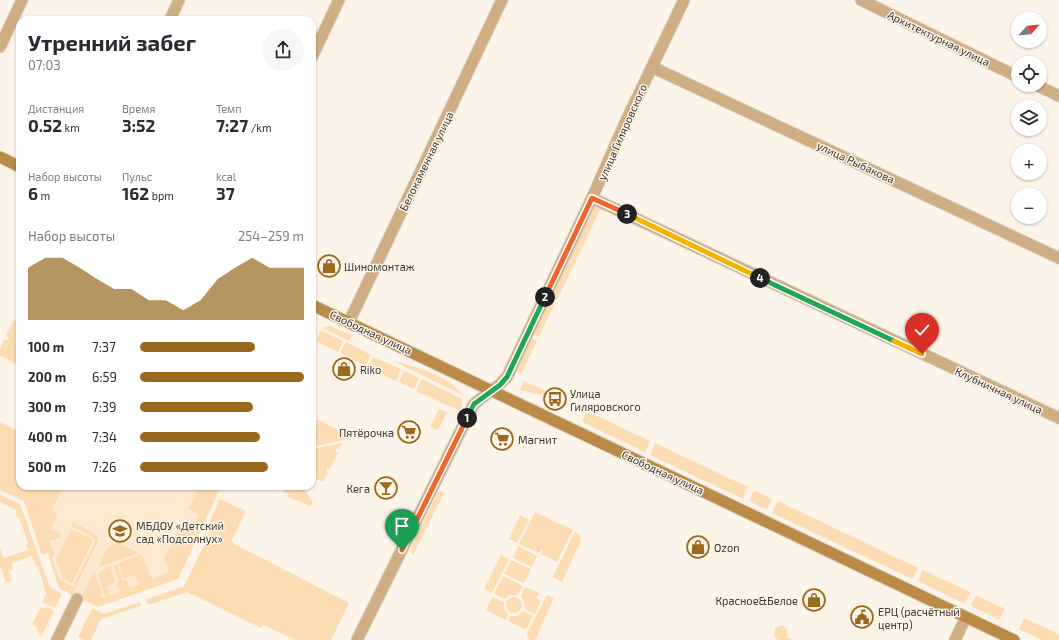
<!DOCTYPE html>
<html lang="ru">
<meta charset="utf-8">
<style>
:root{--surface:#fff;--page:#f7f7f7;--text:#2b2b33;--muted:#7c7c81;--accent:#9a691d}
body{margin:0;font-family:"Exo 2",sans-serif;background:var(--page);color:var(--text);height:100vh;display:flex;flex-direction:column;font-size:15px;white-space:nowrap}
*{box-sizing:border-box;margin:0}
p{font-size:13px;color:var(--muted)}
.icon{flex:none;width:22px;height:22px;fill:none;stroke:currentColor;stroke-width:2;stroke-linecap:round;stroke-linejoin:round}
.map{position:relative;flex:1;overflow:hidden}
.sheet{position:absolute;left:16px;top:16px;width:300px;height:474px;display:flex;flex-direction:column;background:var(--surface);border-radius:12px;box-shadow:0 1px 3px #0004}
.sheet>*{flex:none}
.needle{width:26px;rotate:63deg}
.tools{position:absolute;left:1011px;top:12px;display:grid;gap:8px}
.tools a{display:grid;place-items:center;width:36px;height:36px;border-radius:50%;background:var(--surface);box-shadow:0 1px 3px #0004;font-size:20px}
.pin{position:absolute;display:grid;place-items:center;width:34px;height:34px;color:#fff;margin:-41px -17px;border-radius:50% 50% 50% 0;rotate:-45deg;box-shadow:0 0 4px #0007}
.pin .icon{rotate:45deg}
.km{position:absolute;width:20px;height:20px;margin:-10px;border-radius:50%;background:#222;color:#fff;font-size:11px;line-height:20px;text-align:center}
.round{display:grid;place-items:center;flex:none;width:42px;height:42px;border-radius:21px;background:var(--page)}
.headline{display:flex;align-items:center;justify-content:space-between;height:68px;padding:0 12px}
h1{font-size:22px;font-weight:700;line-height:30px}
.figures{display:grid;grid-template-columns:repeat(3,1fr);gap:6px;height:68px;padding:4px 12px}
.figures div{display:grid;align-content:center}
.figures b{font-size:17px;font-weight:700}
.figures small{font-size:11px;font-weight:400}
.figures p{font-size:11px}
.chart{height:112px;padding:8px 12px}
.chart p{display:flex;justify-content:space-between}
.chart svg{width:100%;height:72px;margin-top:4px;fill:var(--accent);opacity:.7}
ul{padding:0 12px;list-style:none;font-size:13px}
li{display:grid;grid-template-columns:64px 48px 1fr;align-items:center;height:30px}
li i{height:10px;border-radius:5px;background:var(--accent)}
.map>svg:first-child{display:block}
</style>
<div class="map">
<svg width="1059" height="640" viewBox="0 0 1059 640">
<rect width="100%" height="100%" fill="#fdf4e9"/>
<!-- built -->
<polygon fill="#feead0" points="43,486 221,486 178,579 98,607 59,588 32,508"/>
<!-- green -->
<g fill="#fcdcb3">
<polygon points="595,206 602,206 557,300 548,295 593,207"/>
<polygon points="547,299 555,303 539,337 530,333"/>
<polygon points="19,317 20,362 19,365 0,356 0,349 4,340 7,340 9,337 6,335 14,320 17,321"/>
<polygon points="329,326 352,335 349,341 322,328"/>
<polygon points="321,330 343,341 338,352 316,341"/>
<polygon points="528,336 537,341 521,374 512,369"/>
<polygon points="346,342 371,355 366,366 340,353"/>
<polygon points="373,357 401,369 396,381 368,367"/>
<path d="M393 361C410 365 453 377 461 394Z"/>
<polygon points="404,371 419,378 414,389 399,382"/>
<polygon points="422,379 462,399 462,405 460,411 416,391"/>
<polygon points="524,381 548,392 546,396 520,390"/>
<polygon points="439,409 447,412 438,431 430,427"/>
<polygon points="587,411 650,441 645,452 582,422"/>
<polygon points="317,419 347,434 344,440 312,447 312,430"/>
<polygon points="0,422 20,432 20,486 39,486 42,488 43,486 63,486 52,510 58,514 51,529 61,534 59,538 49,541 55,554 52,559 60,580 73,587 95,542 93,537 71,526 73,522 94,533 98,538 97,544 72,595 59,588 48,553 42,555 24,501 0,490"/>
<polygon points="343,443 339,449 337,448 335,452 338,453 330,469 327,468 326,471 328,473 323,482 312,477 312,449"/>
<polygon points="655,443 748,487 743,499 650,455"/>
<polygon points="197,486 221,486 178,579 98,607 80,599 94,572 102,593 100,594 101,598 105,597 98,573 110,566 116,582 107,586 110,595 120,592 117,584 119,583 113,565 117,564 123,581 127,580 130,588 139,585 135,575 124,579 118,563 142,554 152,579 169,572 164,559 180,526 190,532 199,514 188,509 199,488"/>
<polygon points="286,486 302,486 313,503 312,505 309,506 288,497 289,494 283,491"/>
<polygon points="754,490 772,499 767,510 749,501"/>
<polygon points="441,491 444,493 413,555 411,552 412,546 438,492"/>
<polygon points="0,495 20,504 50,587 62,594 55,608 42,602 46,594 38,566 36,566 32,556 12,563 13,570 9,571 12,581 6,583 0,566 0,548 4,558 28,550 26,544 28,543 19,517 17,518 16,513 17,511 0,502"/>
<polygon points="220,499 246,511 231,542 349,603 331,640 296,640 263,625 261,628 187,592 148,605 146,600 184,586 214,524 210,521"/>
<polygon points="778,501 918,568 912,579 772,513"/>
<polygon points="535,512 573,530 557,562 541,554 543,551 541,550 539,553 519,544"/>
<polygon points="520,515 529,520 517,543 509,539"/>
<polygon points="71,529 93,540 72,583 63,578 56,559"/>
<polygon points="575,531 580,535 581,541 562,582 553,577"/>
<path d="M119 543 139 553 99 567C103 557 107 543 119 543Z"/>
<polygon points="518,546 537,556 532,567 513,558"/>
<polygon points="501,555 509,559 492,593 484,589"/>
<polygon points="511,560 531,569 524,583 504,574"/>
<polygon points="923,570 970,592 965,604 918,581"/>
<polygon points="503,576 523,586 518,595 510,595 505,599 494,594"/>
<polygon points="525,587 539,593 536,598 541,601 535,614 525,609 524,601 521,596"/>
<polygon points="547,595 554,598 535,640 529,640 527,635 528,631"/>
<polygon points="976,595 1005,609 999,620 971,606"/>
<circle cx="514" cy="605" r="8"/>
<polygon points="493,597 504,602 504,609 508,615 506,620 486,610"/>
<polygon points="140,602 141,606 101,619 91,640 84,640 78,637 92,608 104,614"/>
<polygon points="41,607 46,609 47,607 54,611 42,636 39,635 37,627 32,624"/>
<polygon points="523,611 533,616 526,630 508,621 510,616 518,616"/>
<polygon points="1024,618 1059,634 1059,640 1042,640 1019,629"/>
<polygon points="782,625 787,629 787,637 793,640 778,640 774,636 775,628"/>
</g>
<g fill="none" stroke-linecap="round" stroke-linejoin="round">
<!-- minor casing -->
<g stroke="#dad2c8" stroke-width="13">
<g id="minor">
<polyline points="861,0 1018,77"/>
<polyline points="170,20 179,0"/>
<polyline points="0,47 22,0"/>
<polyline points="312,57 339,0"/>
<polyline points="652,67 1059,258"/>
<polyline points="1036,85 1059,96"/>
<polyline points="592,198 1059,418"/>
<polyline points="349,322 502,0"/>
<polyline points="57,640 77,599"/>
<polyline points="357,640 474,404 492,390"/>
<polyline points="955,640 966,617"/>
</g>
</g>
<!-- tertiary casing -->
<g stroke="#dad2c8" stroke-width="13">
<polyline id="tertiary" points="492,390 499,385 507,377 592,198 625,123 684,0"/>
</g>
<!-- secondary casing -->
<g stroke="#dad2c8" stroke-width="13">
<g id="secondary">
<polyline points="0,157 20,167"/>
<polyline points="312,305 1014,640"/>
</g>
</g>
<!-- minor -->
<use href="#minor" stroke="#cfae84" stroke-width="11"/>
<!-- tertiary -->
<use href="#tertiary" stroke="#cfae84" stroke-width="11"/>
<!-- secondary -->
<use href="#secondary" stroke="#ba8a47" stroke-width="11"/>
</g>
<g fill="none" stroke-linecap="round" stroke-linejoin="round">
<!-- split-1 casing -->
<g stroke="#fff" stroke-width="8">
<polyline id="split-1" points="402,550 467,418"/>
</g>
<!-- split-2 casing -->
<g stroke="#fff" stroke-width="8">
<polyline id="split-2" points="467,418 474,404 500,385 507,377 545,297"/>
</g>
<!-- split-3 casing -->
<g stroke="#fff" stroke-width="8">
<polyline id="split-3" points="545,297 592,198 627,214"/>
</g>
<!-- split-4 casing -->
<g stroke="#fff" stroke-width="8">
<polyline id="split-4" points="627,214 760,278"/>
</g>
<!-- split-5 casing -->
<g stroke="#fff" stroke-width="8">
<polyline id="split-5" points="760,278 894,341"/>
</g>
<!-- split-6 casing -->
<g stroke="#fff" stroke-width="8">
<polyline id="split-6" points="894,341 922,354"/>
</g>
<!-- split-1 -->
<use href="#split-1" stroke="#f0652b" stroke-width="5"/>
<!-- split-2 -->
<use href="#split-2" stroke="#22a559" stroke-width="5"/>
<!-- split-3 -->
<use href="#split-3" stroke="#f0652b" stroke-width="5"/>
<!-- split-4 -->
<use href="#split-4" stroke="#f5b400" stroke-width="5"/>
<!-- split-5 -->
<use href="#split-5" stroke="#22a559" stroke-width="5"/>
<!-- split-6 -->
<use href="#split-6" stroke="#f5b400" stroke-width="5"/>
</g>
<!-- icons -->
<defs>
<g id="shop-ring" transform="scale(1.15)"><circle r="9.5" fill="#fdf4e9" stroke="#9a691d" stroke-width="1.5"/><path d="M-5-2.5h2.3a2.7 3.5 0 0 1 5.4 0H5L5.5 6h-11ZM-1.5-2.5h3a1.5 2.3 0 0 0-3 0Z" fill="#9a691d"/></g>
<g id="bus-ring" transform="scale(1.15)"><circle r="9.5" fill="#fdf4e9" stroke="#9a691d" stroke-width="1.5"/><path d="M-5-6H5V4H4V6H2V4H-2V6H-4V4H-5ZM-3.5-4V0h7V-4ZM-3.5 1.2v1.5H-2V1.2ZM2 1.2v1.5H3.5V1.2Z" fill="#9a691d"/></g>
<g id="supermarket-ring" transform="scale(1.15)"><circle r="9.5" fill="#fdf4e9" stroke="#9a691d" stroke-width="1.5"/><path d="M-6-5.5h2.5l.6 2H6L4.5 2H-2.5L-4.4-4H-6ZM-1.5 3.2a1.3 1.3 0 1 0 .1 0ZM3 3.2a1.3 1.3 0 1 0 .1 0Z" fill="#9a691d"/></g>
<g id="bar-ring" transform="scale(1.15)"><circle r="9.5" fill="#fdf4e9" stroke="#9a691d" stroke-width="1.5"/><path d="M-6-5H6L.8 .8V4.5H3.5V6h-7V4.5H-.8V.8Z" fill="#9a691d"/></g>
<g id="school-ring" transform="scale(1.15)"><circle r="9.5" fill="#fdf4e9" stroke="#9a691d" stroke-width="1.5"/><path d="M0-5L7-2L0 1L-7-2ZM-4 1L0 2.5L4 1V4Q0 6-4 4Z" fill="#9a691d"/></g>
<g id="civic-ring" transform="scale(1.15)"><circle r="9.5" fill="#fdf4e9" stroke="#9a691d" stroke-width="1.5"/><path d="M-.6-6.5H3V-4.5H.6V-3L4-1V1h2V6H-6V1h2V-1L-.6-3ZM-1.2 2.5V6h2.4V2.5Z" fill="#9a691d"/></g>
</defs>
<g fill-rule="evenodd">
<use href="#shop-ring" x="329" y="266"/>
<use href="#shop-ring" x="344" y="369"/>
<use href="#bus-ring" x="555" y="399"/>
<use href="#supermarket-ring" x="409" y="432"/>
<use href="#supermarket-ring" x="502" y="439"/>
<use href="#bar-ring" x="386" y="488"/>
<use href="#school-ring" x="120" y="531"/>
<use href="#shop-ring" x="698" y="547"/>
<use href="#shop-ring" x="814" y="600"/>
<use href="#civic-ring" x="862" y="617"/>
</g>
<g text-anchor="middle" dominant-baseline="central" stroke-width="3" stroke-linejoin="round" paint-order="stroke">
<!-- street labels -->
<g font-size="11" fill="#3d3730" stroke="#fdf4e9">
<text transform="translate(939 38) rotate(26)">Архитектурная улица</text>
<text transform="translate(622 132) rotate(-66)">улица Гиляровского</text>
<text transform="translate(426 161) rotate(-64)">Белокаменная улица</text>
<text transform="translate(856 162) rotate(25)">улица Рыбакова</text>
<text transform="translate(371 332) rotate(25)">Свободная улица</text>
<text transform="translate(999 390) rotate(25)">Клубничная улица</text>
<text transform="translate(663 472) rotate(25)">Свободная улица</text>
</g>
<!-- poi labels -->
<g font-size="11" fill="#3d3730" stroke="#fdf4e9" text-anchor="start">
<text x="344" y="266">Шиномонтаж</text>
<text x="360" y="369">Riko</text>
<text x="570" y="393">Улица<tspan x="570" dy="13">Гиляровского</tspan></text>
<text x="394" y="432" text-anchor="end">Пятёрочка</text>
<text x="518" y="439">Магнит</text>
<text x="370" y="488" text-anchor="end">Кега</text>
<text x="136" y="525">МБДОУ «Детский<tspan x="136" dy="13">сад «Подсолнух»</tspan></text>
<text x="714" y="547">Ozon</text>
<text x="798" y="600" text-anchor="end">Красное&amp;Белое</text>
<text x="878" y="611">ЕРЦ (расчётный<tspan x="878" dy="13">центр)</tspan></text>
</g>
</g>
</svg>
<div class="tools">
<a><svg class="needle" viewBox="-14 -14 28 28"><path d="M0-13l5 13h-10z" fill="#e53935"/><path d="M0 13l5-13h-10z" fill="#7c7c81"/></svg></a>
<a><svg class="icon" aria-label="locate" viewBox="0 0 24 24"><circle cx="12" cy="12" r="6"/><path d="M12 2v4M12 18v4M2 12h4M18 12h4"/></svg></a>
<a><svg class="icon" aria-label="layers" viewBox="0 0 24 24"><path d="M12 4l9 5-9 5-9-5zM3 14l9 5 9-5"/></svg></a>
<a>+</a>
<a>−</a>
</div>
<div class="pin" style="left:402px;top:550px;background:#1e9e55"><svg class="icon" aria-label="arrive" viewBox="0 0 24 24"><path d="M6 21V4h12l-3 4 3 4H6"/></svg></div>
<div class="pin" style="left:922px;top:354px;background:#d93025"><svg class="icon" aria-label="check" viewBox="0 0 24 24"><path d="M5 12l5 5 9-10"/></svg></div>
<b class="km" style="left:467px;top:418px">1</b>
<b class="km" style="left:545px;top:297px">2</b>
<b class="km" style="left:627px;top:214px">3</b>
<b class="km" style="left:760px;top:278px">4</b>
<section class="sheet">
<div class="headline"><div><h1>Утренний забег</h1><p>07:03</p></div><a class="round"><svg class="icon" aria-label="share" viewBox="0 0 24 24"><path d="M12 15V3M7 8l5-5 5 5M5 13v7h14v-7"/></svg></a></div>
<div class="figures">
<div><p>Дистанция</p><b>0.52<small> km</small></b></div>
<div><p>Время</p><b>3:52</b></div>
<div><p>Темп</p><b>7:27<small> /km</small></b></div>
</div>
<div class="figures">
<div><p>Набор высоты</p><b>6<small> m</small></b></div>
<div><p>Пульс</p><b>162<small> bpm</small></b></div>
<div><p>kcal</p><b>37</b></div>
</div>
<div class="chart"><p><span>Набор высоты</span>254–259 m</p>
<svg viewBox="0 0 160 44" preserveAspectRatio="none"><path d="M0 44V12L10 6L20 6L30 12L40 19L50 25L60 25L70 32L80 32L90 38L100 32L110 19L120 12L130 6L140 12L150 12L160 12V44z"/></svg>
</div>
<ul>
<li><b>100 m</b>7:37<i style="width:70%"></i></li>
<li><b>200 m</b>6:59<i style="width:100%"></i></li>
<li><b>300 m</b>7:39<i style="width:69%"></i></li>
<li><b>400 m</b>7:34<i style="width:73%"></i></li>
<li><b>500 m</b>7:26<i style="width:78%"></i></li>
</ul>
</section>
</div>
